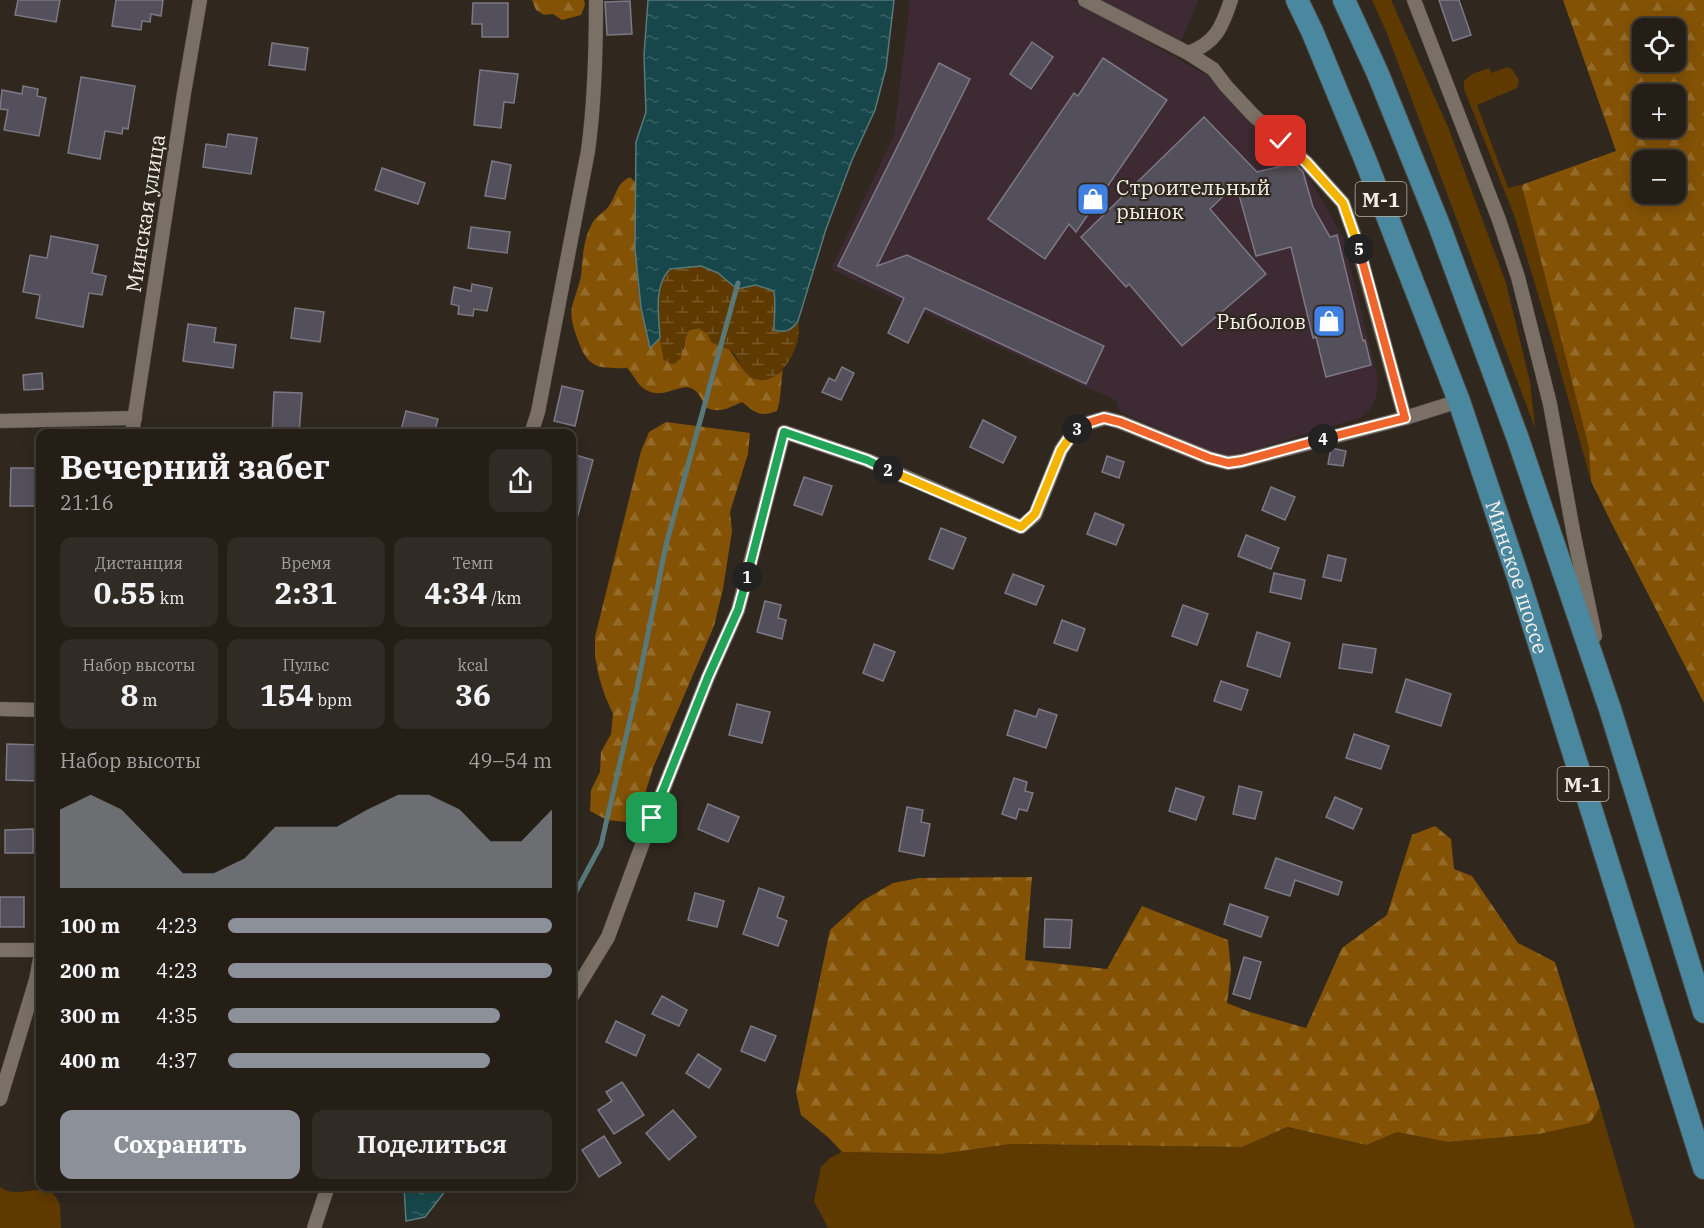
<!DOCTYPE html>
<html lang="ru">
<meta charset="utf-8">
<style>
:root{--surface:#241e17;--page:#302b24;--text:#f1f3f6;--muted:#a3a2a1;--line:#413c36;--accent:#8c9099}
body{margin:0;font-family:"IBM Plex Serif",serif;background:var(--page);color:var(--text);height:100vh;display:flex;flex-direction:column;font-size:22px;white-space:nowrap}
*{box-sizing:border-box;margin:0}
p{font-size:20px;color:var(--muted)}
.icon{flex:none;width:33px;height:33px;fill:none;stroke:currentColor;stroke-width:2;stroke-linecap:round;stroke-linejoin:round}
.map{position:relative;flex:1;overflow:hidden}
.side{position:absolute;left:36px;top:429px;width:540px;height:762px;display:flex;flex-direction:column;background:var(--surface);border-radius:12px;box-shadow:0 3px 15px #0003,0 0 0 2px var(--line)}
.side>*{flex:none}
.controls{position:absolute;left:1632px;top:18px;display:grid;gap:12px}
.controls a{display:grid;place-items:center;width:54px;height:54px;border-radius:12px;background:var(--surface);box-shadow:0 3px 15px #0003,0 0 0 2px var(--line);font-size:30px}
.pin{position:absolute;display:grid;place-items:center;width:51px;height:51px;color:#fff;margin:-26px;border-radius:12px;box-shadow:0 3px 9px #0006}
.km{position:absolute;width:30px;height:30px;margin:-15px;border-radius:50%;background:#222;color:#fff;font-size:16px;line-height:30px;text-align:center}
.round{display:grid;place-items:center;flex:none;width:63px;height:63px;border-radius:12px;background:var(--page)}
.headline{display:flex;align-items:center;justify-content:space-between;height:102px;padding:0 24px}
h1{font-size:33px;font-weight:800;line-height:45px}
.metrics{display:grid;grid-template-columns:repeat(3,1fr);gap:9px;height:102px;padding:6px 24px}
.metrics div{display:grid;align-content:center;border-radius:12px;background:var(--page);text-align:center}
.metrics b{font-size:30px;font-weight:800}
.metrics small{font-size:16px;font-weight:400}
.metrics p{font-size:16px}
.chart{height:168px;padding:12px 24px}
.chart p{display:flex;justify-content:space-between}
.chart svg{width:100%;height:108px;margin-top:6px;fill:var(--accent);opacity:.7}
.button{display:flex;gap:12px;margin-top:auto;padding:12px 24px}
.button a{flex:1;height:69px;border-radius:12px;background:var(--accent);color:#fff;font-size:24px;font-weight:800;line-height:69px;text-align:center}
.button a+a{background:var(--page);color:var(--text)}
ul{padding:0 24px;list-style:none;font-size:20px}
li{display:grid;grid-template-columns:96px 72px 1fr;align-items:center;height:45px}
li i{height:15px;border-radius:8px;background:var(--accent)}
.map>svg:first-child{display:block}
</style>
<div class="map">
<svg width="1704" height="1228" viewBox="0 0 1704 1228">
<defs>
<pattern id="forest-firs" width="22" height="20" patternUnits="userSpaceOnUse" patternTransform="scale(1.5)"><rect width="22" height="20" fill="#835205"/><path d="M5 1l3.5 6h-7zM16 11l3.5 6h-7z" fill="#956b29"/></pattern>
<pattern id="wetland-marsh" width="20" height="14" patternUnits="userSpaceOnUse" patternTransform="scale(1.5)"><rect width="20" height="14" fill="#5f3a00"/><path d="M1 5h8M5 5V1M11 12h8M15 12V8" fill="none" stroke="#765725"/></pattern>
<pattern id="water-ripples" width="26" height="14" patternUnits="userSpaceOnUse" patternTransform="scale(1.5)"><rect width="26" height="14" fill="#17474a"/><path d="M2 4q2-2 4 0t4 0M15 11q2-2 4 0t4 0" fill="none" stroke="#396264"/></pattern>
</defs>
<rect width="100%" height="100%" fill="#30281f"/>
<!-- commercial -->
<g fill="#3d2a32">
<polygon points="910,0 1073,0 1207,75 1263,136 1300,162 1343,237 1378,379 1376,399 1369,411 1361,418 1231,456 1218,455 1120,412 1116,400 1083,386 831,269 894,135"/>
<polygon points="1103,0 1199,0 1179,45 1102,1"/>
</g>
<!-- grass -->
<g fill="#5f3a00">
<polygon points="1372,0 1391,0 1448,127 1506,283 1530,382 1535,428 1386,31"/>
<polygon points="1507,67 1512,69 1519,80 1517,88 1477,105 1508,188 1524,184 1522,187 1589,448 1591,481 1551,337 1514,215 1464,89 1464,81 1472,74 1489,68 1491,73"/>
<polygon points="1600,1107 1635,1228 828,1228 814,1201 821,1167 830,1158 842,1152 941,1154 1010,1144 1242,1147 1286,1127 1365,1145 1397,1132 1448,1142 1539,1134 1590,1123"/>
<path d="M0 1187C11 1196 26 1190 40 1190 45 1190 49 1192 54 1194L60 1205 61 1228H0Z"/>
</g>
<!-- forest -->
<g fill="url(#forest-firs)" fill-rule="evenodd">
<polygon points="532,0 584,0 585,5 581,15 562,20 553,14 544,15 536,10"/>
<path d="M1563 0H1704V703L1610 520 1591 481 1589 448 1522 187 1524 184 1616 151ZM1676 28V62H1642V28ZM1676 94V128H1642V94ZM1642 160H1676V194H1642Z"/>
<path d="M630 177 635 182C635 237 634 293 650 347L660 338 664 360 684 349 685 339 689 330 699 328C713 336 714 345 729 349 744 371 756 393 783 370 780 385 782 396 777 411 759 418 755 412 742 402 729 408 719 414 705 407 690 366 671 404 646 390 637 385 634 375 627 368 594 369 587 367 576 335 573 326 570 317 572 307 574 297 579 287 581 276 583 257 583 238 593 222 597 215 605 212 609 206 618 193 615 185 630 177Z"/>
<polygon points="666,422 750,433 748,454 730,512 732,531 723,589 714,626 653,768 641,807 627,822 607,820 590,811 591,790 600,772 601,752 611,734 613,714 605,696 599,677 595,656 595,637 641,451 649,432"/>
<polygon points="1435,826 1451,839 1454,869 1472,876 1518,943 1555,962 1600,1107 1590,1123 1539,1134 1448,1142 1397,1132 1366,1145 1287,1127 1242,1147 1010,1144 941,1154 842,1152 829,1138 801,1115 796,1092 830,930 862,901 893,883 919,878 1032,877 1025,960 1107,969 1142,906 1228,940 1231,971 1227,1003 1250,1012 1306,1028 1342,948 1387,915 1412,835"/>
</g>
<!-- wetland -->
<path fill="url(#wetland-marsh)" d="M701 266 718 273 737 289 756 285 774 291 776 304 774 316 793 328 798 321C801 334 796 350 789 361 783 370 776 378 764 380 740 382 742 356 728 349 723 346 716 345 711 342L707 333 699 328 689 330 685 339 681 358 673 365 664 360C660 341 653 294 663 276 665 273 668 271 670 269Z"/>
<!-- water -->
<g fill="url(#water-ripples)" stroke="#597979" stroke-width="1.5">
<path d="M648 0H894L886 68 875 110 852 160 826 229 798 321C791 331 785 333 774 330 774 317 776 304 774 291L756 285 737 289 718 273 701 266 670 269C653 286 659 316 660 338L650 348 641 308 635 249 636 142 646 112 644 56Z"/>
<polygon points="404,1187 404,1186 446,1187 443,1194 425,1217 406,1221"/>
</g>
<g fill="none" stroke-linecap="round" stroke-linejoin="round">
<!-- stream -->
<polyline stroke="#597979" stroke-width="5" points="572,899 601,845 635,698 666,545 738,283"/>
</g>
<!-- building -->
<g fill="#54505b" stroke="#7c7884" stroke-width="1.5">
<polygon points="18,0 60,0 56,22 15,15"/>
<polygon points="116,0 163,0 161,16 151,14 150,22 142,21 141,30 112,26"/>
<polygon points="1439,0 1459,0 1471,35 1453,41"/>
<polygon points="630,1 632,34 607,35 605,2"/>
<polygon points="473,3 508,3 508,37 482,37 482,24 472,24"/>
<polygon points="1032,42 1053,57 1031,89 1010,74"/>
<polygon points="272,43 308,48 305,70 269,65"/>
<polygon points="1103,58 1167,100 1076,232 1069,224 1045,259 988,219 1074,93 1078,96"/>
<polygon points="939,63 970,79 877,266 907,255 1104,346 1086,384 925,308 908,343 888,333 904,298 838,266"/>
<polygon points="480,70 518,74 514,103 504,102 501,128 474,125"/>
<polygon points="81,77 135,86 128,129 123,128 122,134 105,131 100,159 68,153"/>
<polygon points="23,86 38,89 37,96 46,98 39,136 4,130 8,110 0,109 2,90 22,94"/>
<polygon points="1204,117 1257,172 1294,163 1303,172 1313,207 1330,237 1337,235 1363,341 1365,340 1371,365 1326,377 1316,337 1313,338 1291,247 1256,256 1236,184 1210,209 1266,274 1182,346 1129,284 1126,287 1081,237"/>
<polygon points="228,134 257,138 251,174 203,167 206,144 226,147"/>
<polygon points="492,161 511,165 505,199 485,196"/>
<polygon points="382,168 425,183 418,204 375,190"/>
<polygon points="471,227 510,232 507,253 468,248"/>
<polygon points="51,236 98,245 92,273 106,276 102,295 89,293 83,327 36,318 40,295 23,292 30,255 47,258"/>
<polygon points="472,284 492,288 487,311 474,309 473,316 458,314 459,306 451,304 454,287 471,291"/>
<polygon points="295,308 324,312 320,342 291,338"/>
<polygon points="188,324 216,328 214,342 236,345 233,368 183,361"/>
<polygon points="842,367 854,373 841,400 822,392 829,378 835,381"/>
<polygon points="42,373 43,389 24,390 23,375"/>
<polygon points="562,386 583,391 575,426 554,421"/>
<polygon points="274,392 302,393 299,434 272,434"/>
<polygon points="406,411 438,419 434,434 400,434"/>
<polygon points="983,420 1016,437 1003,463 970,447"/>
<polygon points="1331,448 1346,451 1343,466 1328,464"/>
<polygon points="572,454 593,460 576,522 572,521"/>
<polygon points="1107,456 1124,462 1119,478 1102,472"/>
<polygon points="11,468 40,468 40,506 10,506"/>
<polygon points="804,477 832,486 822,515 794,505"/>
<polygon points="1271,487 1295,497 1285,520 1262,510"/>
<polygon points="1095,513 1124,525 1116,545 1087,534"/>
<polygon points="941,528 966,538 953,569 929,559"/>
<polygon points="1246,535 1279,548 1271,569 1238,556"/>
<polygon points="1328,555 1346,559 1341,581 1323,577"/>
<polygon points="1274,573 1305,580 1301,599 1270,592"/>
<polygon points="1013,574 1044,586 1036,605 1005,593"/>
<polygon points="765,601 781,605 778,618 786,620 782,639 757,632"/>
<polygon points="1183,605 1208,614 1197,645 1172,636"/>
<polygon points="1062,620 1085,629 1077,651 1054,643"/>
<polygon points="1257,632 1290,643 1280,677 1247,666"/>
<polygon points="874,644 895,652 883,681 863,673"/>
<polygon points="1343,644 1376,649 1372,673 1339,668"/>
<polygon points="1406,679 1451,694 1441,726 1396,712"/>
<polygon points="1221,681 1248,690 1241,710 1214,701"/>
<polygon points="737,704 770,712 762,743 729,735"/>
<polygon points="1039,709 1057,715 1046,748 1007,735 1015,710 1036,717"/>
<polygon points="1354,734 1389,746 1381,769 1346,758"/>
<polygon points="7,744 40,745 40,781 6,780"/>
<polygon points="1014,778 1027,782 1025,791 1033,793 1027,811 1019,809 1016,819 1002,814"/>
<polygon points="1239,786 1262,792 1255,819 1233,814"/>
<polygon points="1176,788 1204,797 1196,820 1169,811"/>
<polygon points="1335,797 1362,809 1353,829 1326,817"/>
<polygon points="708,804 739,817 728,842 698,829"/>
<polygon points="907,807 923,810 921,822 930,824 924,856 899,851"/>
<polygon points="33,829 33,853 5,853 5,830"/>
<polygon points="1276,858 1342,882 1338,895 1295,880 1290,896 1265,888"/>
<polygon points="759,888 784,897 777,917 787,921 778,946 743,934"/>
<polygon points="695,893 724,901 717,927 688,920"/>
<rect x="0" y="897" width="24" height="30"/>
<polygon points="1230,904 1268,917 1261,937 1224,924"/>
<polygon points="1045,919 1072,920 1070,948 1044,947"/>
<polygon points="1244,957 1261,962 1250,999 1233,994"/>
<polygon points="662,996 687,1010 679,1026 652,1014"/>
<polygon points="616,1021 645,1035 636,1056 606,1042"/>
<polygon points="751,1026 776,1036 765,1061 741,1051"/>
<polygon points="698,1054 721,1069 709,1088 686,1073"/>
<polygon points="622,1082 644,1115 614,1134 598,1110 612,1101 606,1092"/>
<polygon points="673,1110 696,1137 669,1160 646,1133"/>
<polygon points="604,1136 621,1163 599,1177 582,1150"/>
</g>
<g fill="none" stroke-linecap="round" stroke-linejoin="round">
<!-- minor casing -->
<g stroke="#4d453e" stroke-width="15">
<g id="minor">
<polyline points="1085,0 1188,53 1213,69 1226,86 1253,115 1306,162 1343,203 1356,240 1405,418"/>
<polyline points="1414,0 1499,220 1518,277 1550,404 1574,536 1595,636"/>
<path d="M1188 53C1216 43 1222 27 1231 0"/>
<polyline points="0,421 135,418"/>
<polyline points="132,434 184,93 200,0"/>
<path d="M531 434 538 412 588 151C595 101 596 50 596 0"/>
<polyline points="0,709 40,710"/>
<polyline points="0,950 40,950"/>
<polyline points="572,996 608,937 652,818 708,677 738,610 784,432 867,460 1021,527 1035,515 1061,450 1074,431 1088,423 1105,418 1120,422 1209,458 1228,463 1242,461 1405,418 1459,401"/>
<polyline points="0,1099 36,980 40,959"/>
<polyline points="314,1228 328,1186"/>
</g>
</g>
<!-- trunk casing -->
<g stroke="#4d453e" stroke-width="24">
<g id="trunk">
<path id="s1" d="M1297 0 1312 31 1365 159 1459 401 1519 580 1704 1168"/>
<polyline points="1344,0 1378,74 1439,225 1518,439 1610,709 1704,1012"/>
</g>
</g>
<!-- minor -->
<use href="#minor" stroke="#7a7066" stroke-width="14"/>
<!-- trunk -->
<use href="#trunk" stroke="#49889f" stroke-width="22"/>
</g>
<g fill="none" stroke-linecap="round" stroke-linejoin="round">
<!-- split-1 casing -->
<g stroke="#fff" stroke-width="12">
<polyline id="split-1" points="652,818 708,677 738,610 747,577"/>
</g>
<!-- split-2 casing -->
<g stroke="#fff" stroke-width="12">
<polyline id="split-2" points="747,577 784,432 867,460 888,470"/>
</g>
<!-- split-3 casing -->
<g stroke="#fff" stroke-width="12">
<polyline id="split-3" points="888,470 1021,527 1035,514 1061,450 1074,431 1077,429"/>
</g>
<!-- split-4 casing -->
<g stroke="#fff" stroke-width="12">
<polyline id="split-4" points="1077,429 1088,423 1104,418 1120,422 1209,458 1228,463 1242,461 1323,439"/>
</g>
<!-- split-5 casing -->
<g stroke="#fff" stroke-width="12">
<polyline id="split-5" points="1323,439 1405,418 1359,249"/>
</g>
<!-- split-6 casing -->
<g stroke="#fff" stroke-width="12">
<polyline id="split-6" points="1281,141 1306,162 1343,203 1359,249"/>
</g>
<!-- split-1 -->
<use href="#split-1" stroke="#22a559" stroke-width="8"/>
<!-- split-2 -->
<use href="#split-2" stroke="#22a559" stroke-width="8"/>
<!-- split-3 -->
<use href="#split-3" stroke="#f5b400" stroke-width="8"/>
<!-- split-4 -->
<use href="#split-4" stroke="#f0652b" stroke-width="8"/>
<!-- split-5 -->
<use href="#split-5" stroke="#f0652b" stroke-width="8"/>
<!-- split-6 -->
<use href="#split-6" stroke="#f5b400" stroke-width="8"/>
</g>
<!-- icons -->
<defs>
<g id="shop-square" transform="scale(1.725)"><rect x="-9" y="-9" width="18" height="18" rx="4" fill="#3f7fe0" stroke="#30281f"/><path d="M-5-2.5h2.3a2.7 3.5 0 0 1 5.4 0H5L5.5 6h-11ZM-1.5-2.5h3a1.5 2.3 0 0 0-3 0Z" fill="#fff"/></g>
</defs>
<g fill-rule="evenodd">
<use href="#shop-square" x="1093" y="199"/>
<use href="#shop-square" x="1329" y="321"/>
</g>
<g text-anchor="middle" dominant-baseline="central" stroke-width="4.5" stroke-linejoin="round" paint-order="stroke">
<!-- shield labels -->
<g fill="#30281f" stroke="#b8b3ac" stroke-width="1.5">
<rect x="1355.5" y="182" width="51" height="34" rx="4.5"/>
<rect x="1557.5" y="767" width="51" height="34" rx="4.5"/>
</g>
<g font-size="20" font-weight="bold" fill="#f3eee8">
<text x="1381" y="199">М-1</text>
<text x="1583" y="784">М-1</text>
</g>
<!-- poi labels -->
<g font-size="21" fill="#f3eee8" stroke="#30281f" text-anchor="start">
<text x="1116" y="187">Строительный<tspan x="1116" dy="24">рынок</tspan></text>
<text x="1306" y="321" text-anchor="end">Рыболов</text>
</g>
<!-- street labels -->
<g font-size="21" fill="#f3eee8" stroke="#30281f">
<text transform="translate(145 213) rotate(-81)">Минская улица</text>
<text stroke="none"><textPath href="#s1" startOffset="618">Минское шоссе</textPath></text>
</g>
</g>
</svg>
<div class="controls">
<a><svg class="icon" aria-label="locate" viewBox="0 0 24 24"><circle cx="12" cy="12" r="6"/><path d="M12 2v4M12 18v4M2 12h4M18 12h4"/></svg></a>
<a>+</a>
<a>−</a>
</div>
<div class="pin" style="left:652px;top:818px;background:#1e9e55"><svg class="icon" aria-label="arrive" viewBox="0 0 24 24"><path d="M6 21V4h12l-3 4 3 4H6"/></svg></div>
<div class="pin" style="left:1281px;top:141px;background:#d93025"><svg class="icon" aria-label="check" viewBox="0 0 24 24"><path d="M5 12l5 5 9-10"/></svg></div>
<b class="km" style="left:747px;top:577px">1</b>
<b class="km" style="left:888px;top:470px">2</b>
<b class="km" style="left:1077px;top:429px">3</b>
<b class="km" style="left:1323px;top:439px">4</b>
<b class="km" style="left:1359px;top:249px">5</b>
<section class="side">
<div class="headline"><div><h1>Вечерний забег</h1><p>21:16</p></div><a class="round"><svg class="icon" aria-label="share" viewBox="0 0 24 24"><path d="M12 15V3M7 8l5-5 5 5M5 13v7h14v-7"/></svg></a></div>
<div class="metrics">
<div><p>Дистанция</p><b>0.55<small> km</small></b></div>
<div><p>Время</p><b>2:31</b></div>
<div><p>Темп</p><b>4:34<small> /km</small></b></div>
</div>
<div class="metrics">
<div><p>Набор высоты</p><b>8<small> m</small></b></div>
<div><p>Пульс</p><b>154<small> bpm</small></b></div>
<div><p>kcal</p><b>36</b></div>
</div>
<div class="chart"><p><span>Набор высоты</span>49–54 m</p>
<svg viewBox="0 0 160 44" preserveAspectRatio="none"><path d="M0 44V12L10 6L20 12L30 25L40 38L50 38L60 32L70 19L80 19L90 19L100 12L110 6L120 6L130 12L140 25L150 25L160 12V44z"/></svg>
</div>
<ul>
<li><b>100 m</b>4:23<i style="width:100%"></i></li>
<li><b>200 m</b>4:23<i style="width:100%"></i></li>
<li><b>300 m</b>4:35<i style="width:84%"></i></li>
<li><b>400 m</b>4:37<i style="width:81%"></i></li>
</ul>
<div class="button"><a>Сохранить</a><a>Поделиться</a></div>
</section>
</div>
